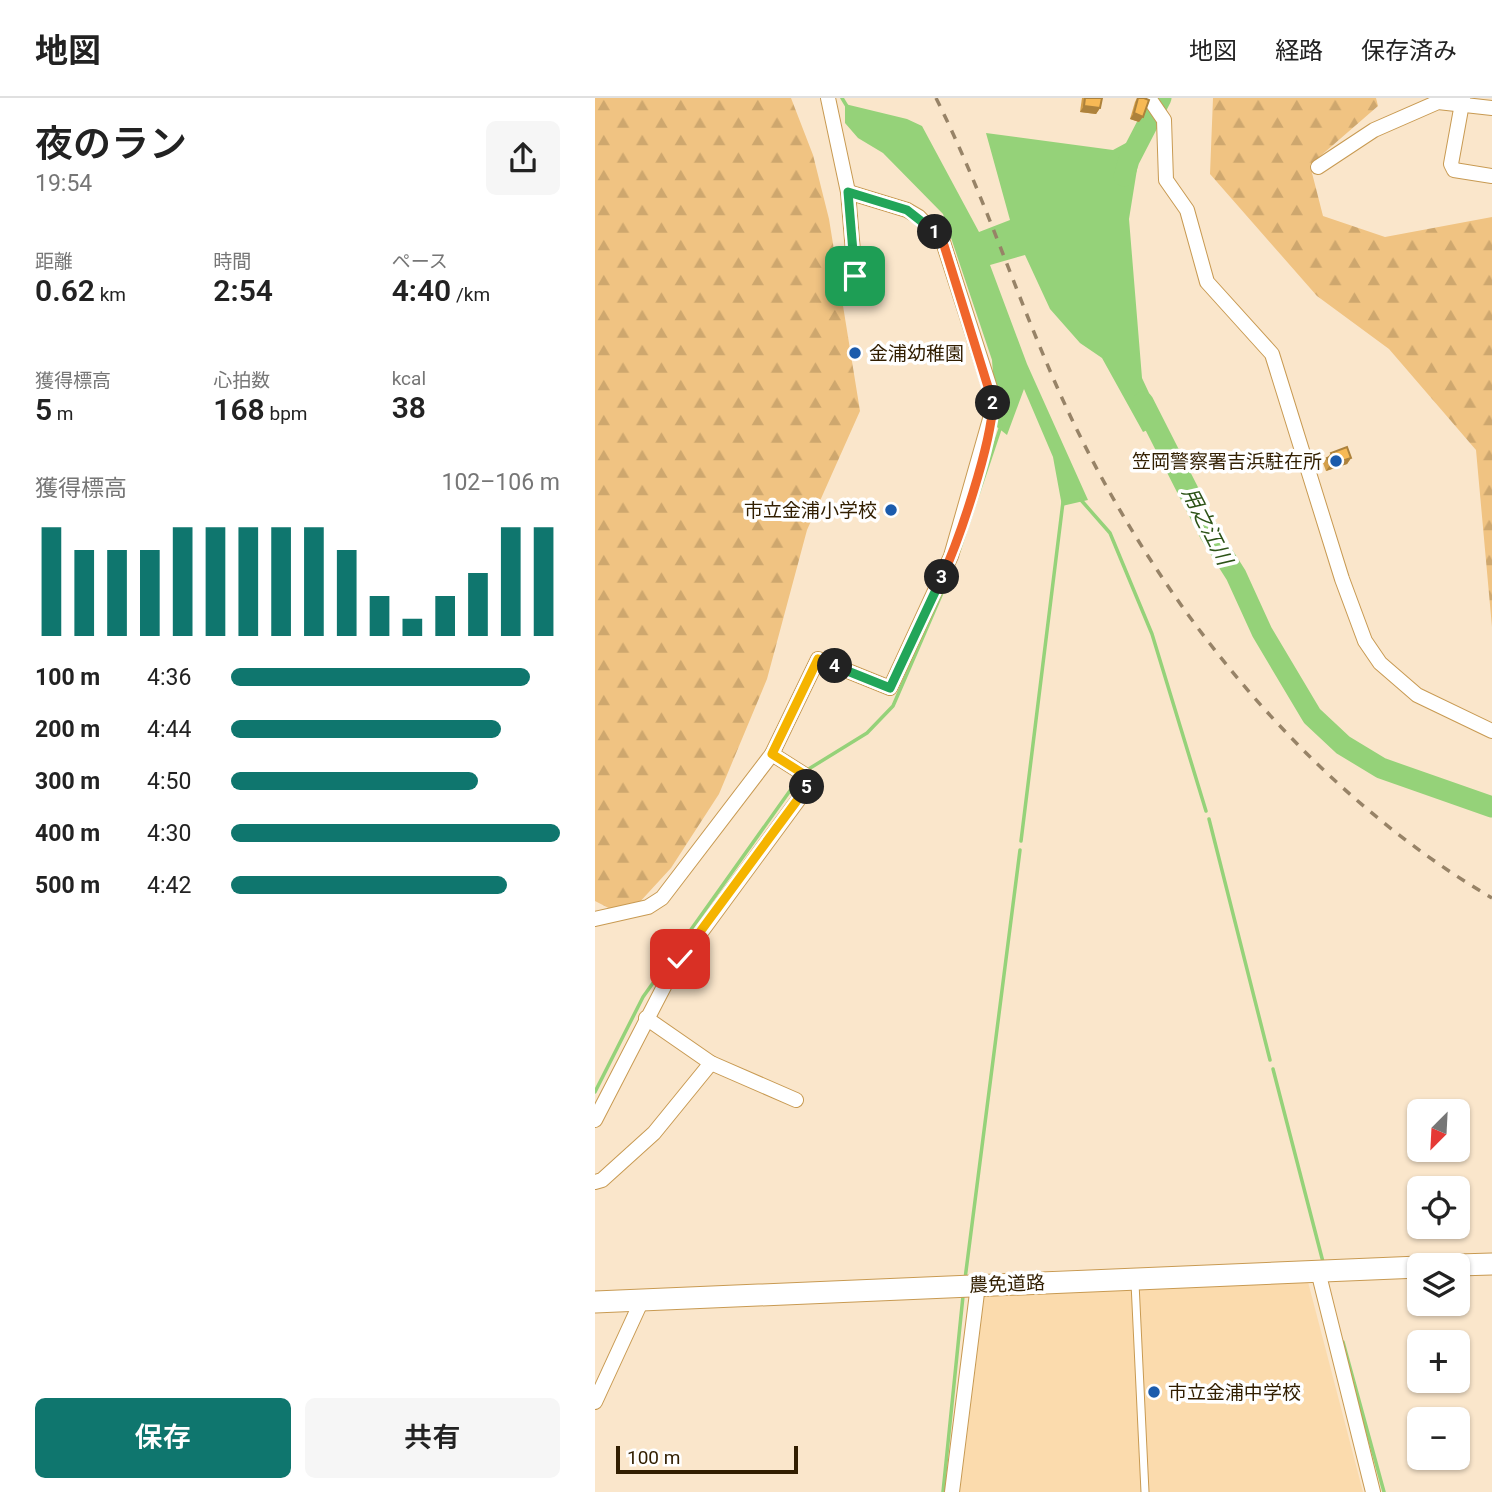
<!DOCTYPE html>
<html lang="ja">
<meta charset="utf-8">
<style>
:root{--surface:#fff;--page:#f6f6f6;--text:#222;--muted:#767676;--line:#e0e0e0;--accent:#0f766e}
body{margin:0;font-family:Roboto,"Noto Sans JP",sans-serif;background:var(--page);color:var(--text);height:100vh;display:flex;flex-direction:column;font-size:26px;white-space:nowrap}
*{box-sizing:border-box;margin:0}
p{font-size:23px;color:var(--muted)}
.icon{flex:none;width:38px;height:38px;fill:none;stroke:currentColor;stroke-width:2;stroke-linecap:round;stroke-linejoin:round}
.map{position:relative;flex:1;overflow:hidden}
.side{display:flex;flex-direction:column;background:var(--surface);width:595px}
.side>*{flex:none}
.needle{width:46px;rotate:204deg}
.tools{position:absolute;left:812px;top:1001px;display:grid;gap:14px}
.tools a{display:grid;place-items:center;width:63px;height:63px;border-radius:10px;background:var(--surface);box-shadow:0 2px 5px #0004;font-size:35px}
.scale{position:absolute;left:21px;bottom:18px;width:182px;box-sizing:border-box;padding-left:7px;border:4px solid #311e00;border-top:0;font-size:19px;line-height:24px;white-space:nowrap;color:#311e00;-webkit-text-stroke:5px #fff;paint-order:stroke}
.pin{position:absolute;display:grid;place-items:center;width:60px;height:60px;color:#fff;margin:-30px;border-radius:14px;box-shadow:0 4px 10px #0006}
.km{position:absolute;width:35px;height:35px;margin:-18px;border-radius:50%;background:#222;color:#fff;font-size:19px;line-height:35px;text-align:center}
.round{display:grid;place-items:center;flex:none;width:74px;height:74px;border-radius:10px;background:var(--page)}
.head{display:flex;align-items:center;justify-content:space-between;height:119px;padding:0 35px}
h1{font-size:38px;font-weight:600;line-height:52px}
.metrics{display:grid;grid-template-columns:repeat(3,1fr);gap:10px;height:119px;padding:7px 35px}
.metrics div{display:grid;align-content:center}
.metrics b{font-size:30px;font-weight:600}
.metrics small{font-size:19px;font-weight:400}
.metrics p{font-size:19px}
.chart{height:196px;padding:14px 35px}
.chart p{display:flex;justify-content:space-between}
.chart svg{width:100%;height:126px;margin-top:7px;stroke:var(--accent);stroke-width:6}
.cta{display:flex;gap:14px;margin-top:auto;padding:14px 35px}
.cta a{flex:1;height:80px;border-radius:10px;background:var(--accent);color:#fff;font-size:28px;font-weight:600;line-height:80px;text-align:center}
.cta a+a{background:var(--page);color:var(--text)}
ul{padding:0 35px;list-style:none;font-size:23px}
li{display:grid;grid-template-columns:112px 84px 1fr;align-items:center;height:52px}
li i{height:18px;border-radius:9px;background:var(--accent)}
header{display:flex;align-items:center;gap:42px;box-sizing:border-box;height:98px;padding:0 35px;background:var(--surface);border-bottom:2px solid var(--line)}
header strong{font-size:33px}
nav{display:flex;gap:38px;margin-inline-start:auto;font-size:24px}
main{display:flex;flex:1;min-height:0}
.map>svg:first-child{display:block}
</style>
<header>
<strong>地図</strong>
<nav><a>地図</a><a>経路</a><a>保存済み</a></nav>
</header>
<main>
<section class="side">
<div class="head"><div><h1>夜のラン</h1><p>19:54</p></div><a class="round"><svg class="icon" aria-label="share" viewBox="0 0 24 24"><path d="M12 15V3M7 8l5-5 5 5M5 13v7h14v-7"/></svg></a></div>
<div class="metrics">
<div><p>距離</p><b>0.62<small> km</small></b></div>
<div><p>時間</p><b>2:54</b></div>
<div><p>ペース</p><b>4:40<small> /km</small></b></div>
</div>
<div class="metrics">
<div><p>獲得標高</p><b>5<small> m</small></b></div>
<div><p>心拍数</p><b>168<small> bpm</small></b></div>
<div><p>kcal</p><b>38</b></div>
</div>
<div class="chart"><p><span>獲得標高</span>102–106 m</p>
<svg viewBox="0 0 160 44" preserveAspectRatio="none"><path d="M5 44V6M15 44V14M25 44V14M35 44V14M45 44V6M55 44V6M65 44V6M75 44V6M85 44V6M95 44V14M105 44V30M115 44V38M125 44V30M135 44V22M145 44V6M155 44V6"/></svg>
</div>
<ul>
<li><b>100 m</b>4:36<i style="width:91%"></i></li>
<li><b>200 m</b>4:44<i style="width:82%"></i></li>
<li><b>300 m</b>4:50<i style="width:75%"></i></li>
<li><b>400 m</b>4:30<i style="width:100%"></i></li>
<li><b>500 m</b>4:42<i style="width:84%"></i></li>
</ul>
<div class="cta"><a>保存</a><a>共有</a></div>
</section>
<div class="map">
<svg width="897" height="1394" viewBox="0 0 897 1394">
<defs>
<pattern id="forest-firs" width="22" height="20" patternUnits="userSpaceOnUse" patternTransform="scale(1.75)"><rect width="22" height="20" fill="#f0c382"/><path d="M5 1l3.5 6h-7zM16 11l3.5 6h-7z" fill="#cea76e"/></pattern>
</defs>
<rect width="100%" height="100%" fill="#fae6cb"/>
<!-- built -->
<polygon fill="#fbdbad" points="712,1180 768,1394 365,1394 390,1194"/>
<!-- forest -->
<g fill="url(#forest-firs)">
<polygon points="0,0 196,0 218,57 234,121 265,313 212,432 172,581 124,696 76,770 31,819 0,803"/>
<polygon points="618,0 781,0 783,8 715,67 728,118 790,139 897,119 897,529 881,352 794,251 722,198 615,76"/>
</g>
<!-- water -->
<polygon fill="#95d279" points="250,6 312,21 327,28 384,134 415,122 391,35 518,52 531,45 544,59 534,121 547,280 568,325 548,334 507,260 485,245 455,211 430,157 395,167 432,266 493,402 467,408 458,359 429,291 412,337 402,329 397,262 348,116 288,55 263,40 250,25"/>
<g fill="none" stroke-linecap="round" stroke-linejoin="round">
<!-- stream -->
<g stroke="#95d279" stroke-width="3.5">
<polyline points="247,0 253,10"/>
<polyline points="486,402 515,435 557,536 611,713"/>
<polyline points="364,453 406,328"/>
<polyline points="212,672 272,635 298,608 356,474"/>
<polyline points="614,721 675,962"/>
<polyline points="426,743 468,404"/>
<polyline points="678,971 728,1164"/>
<polyline points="0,994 48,899 204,680"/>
<polyline points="370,1181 425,752"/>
<polyline points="748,1244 789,1394"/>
<polyline points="348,1394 368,1198"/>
</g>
<!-- river -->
<g stroke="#95d279" stroke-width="21">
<polyline points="529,78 534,62 566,0"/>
<polyline points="548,304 615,436 641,477 667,534 717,618 748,647 786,670 897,709"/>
</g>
<!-- lane casing -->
<g stroke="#c89a52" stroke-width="9">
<polyline id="lane" points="540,1185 550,1394"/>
</g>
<!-- street casing -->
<g stroke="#c89a52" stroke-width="16">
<g id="street">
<polyline points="233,0 253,94 260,178"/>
<polyline points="554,0 569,22 571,82 592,112 612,184 677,256 747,481 770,543 785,565 822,597 897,633"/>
<polyline points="868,0 856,66 859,72 897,78"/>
<polyline points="723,69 779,32 843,4 897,10"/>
<polyline points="0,821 53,809 67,800 177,656 223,561 295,590 356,458 397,314 396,293 348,144 324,119 312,112 253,94"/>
<polyline points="51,920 116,965 201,1002"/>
<polyline points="0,1022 76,875 218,682 177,656"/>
<polyline points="0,1084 7,1082 59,1035 116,965"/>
<polyline points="723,1173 778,1394"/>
<polyline points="0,1304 47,1202"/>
<polyline points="357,1394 383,1187"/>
</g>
</g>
<!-- secondary casing -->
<g stroke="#c89a52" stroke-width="23">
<g id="secondary">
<polyline points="863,1167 897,1166"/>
<polyline points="0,1204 824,1169"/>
</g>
</g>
<!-- lane -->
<use href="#lane" stroke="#fff" stroke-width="7"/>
<!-- street -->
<use href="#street" stroke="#fff" stroke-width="14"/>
<!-- secondary -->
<use href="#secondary" stroke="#fff" stroke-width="21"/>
<!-- rail -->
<path stroke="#978367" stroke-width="3.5" stroke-dasharray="9 9" stroke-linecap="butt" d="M341 0C396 110 431 230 486 340 577 523 720 696 897 800"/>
</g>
<!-- wall -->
<g fill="#d49f49">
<polygon points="487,0 507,0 505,10 501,16 485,14"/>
<polygon points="542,0 549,0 544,24 535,21 540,4"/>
<polygon points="736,355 756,360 752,366 731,373 728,365"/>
</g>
<!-- shaded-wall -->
<g fill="#ad823c">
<polygon points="489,8 505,10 501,16 485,14"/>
<polygon points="539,15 548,19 544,24 535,21"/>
<polygon points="756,360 752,366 731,373 735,367"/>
</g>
<!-- building -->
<g fill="#f7b955" stroke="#ad823c" stroke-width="2">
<polygon points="490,0 507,0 505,10 489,8"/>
<polygon points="543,0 549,0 554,2 548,19 539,15"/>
<polygon points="752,349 756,360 735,367 732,360 737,358 736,355"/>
</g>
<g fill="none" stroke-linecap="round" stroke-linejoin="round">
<!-- split-1 casing -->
<g stroke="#fff" stroke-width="14">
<polyline id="split-1" points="260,178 253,94 312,112 340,134"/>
</g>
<!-- split-2 casing -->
<g stroke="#fff" stroke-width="14">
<polyline id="split-2" points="340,134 348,144 398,305"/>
</g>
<!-- split-3 casing -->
<g stroke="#fff" stroke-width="14">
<path id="split-3" d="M347 479C365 440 396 347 398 305"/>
</g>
<!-- split-4 casing -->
<g stroke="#fff" stroke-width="14">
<polyline id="split-4" points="240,568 295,590 347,479"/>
</g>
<!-- split-5 casing -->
<g stroke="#fff" stroke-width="14">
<polyline id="split-5" points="212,689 218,682 177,656 223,561 240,568"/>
</g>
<!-- split-6 casing -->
<g stroke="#fff" stroke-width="14">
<polyline id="split-6" points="85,861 212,689"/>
</g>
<!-- split-1 -->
<use href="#split-1" stroke="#22a559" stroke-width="9"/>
<!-- split-2 -->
<use href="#split-2" stroke="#f0652b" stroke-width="9"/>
<!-- split-3 -->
<use href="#split-3" stroke="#f0652b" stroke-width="9"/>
<!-- split-4 -->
<use href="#split-4" stroke="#22a559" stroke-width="9"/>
<!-- split-5 -->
<use href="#split-5" stroke="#f5b400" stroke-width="9"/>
<!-- split-6 -->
<use href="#split-6" stroke="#f5b400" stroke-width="9"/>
</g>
<!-- markers -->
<g fill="#1b5bac" stroke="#fff" stroke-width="2.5">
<circle cx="260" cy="255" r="7"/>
<circle cx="741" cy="363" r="7"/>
<circle cx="296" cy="412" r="7"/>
<circle cx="559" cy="1294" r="7"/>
</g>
<g text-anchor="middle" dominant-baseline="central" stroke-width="7" stroke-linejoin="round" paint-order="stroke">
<!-- poi labels -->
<g font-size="19" fill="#311e00" stroke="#fff" text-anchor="start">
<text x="274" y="255">金浦幼稚園</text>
<text x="727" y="363" text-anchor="end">笠岡警察署吉浜駐在所</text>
<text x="282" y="412" text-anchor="end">市立金浦小学校</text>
<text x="573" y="1294">市立金浦中学校</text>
</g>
<!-- street labels -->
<g font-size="19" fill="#311e00" stroke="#fff">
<text transform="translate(412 1186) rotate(-2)">農免道路</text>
</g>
<!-- water labels -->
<g font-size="21" font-style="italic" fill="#2c5317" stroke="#fff">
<text transform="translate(612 428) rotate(63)">用之江川</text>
</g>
</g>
</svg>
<div class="tools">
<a><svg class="needle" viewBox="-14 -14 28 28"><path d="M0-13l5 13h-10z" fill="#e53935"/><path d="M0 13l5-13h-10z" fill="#767676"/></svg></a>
<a><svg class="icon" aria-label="locate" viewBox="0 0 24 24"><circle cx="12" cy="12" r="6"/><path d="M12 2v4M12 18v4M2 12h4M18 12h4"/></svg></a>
<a><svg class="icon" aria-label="layers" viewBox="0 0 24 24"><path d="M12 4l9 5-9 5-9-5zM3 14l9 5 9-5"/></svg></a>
<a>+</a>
<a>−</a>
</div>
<div class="scale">100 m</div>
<div class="pin" style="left:260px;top:178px;background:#1e9e55"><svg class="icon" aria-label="arrive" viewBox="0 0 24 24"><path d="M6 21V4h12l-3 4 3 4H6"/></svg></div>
<div class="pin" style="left:85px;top:861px;background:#d93025"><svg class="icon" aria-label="check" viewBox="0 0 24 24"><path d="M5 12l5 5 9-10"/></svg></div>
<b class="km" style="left:340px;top:134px">1</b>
<b class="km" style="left:398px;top:305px">2</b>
<b class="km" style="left:347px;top:479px">3</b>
<b class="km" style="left:240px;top:568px">4</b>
<b class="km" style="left:212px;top:689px">5</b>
</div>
</main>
